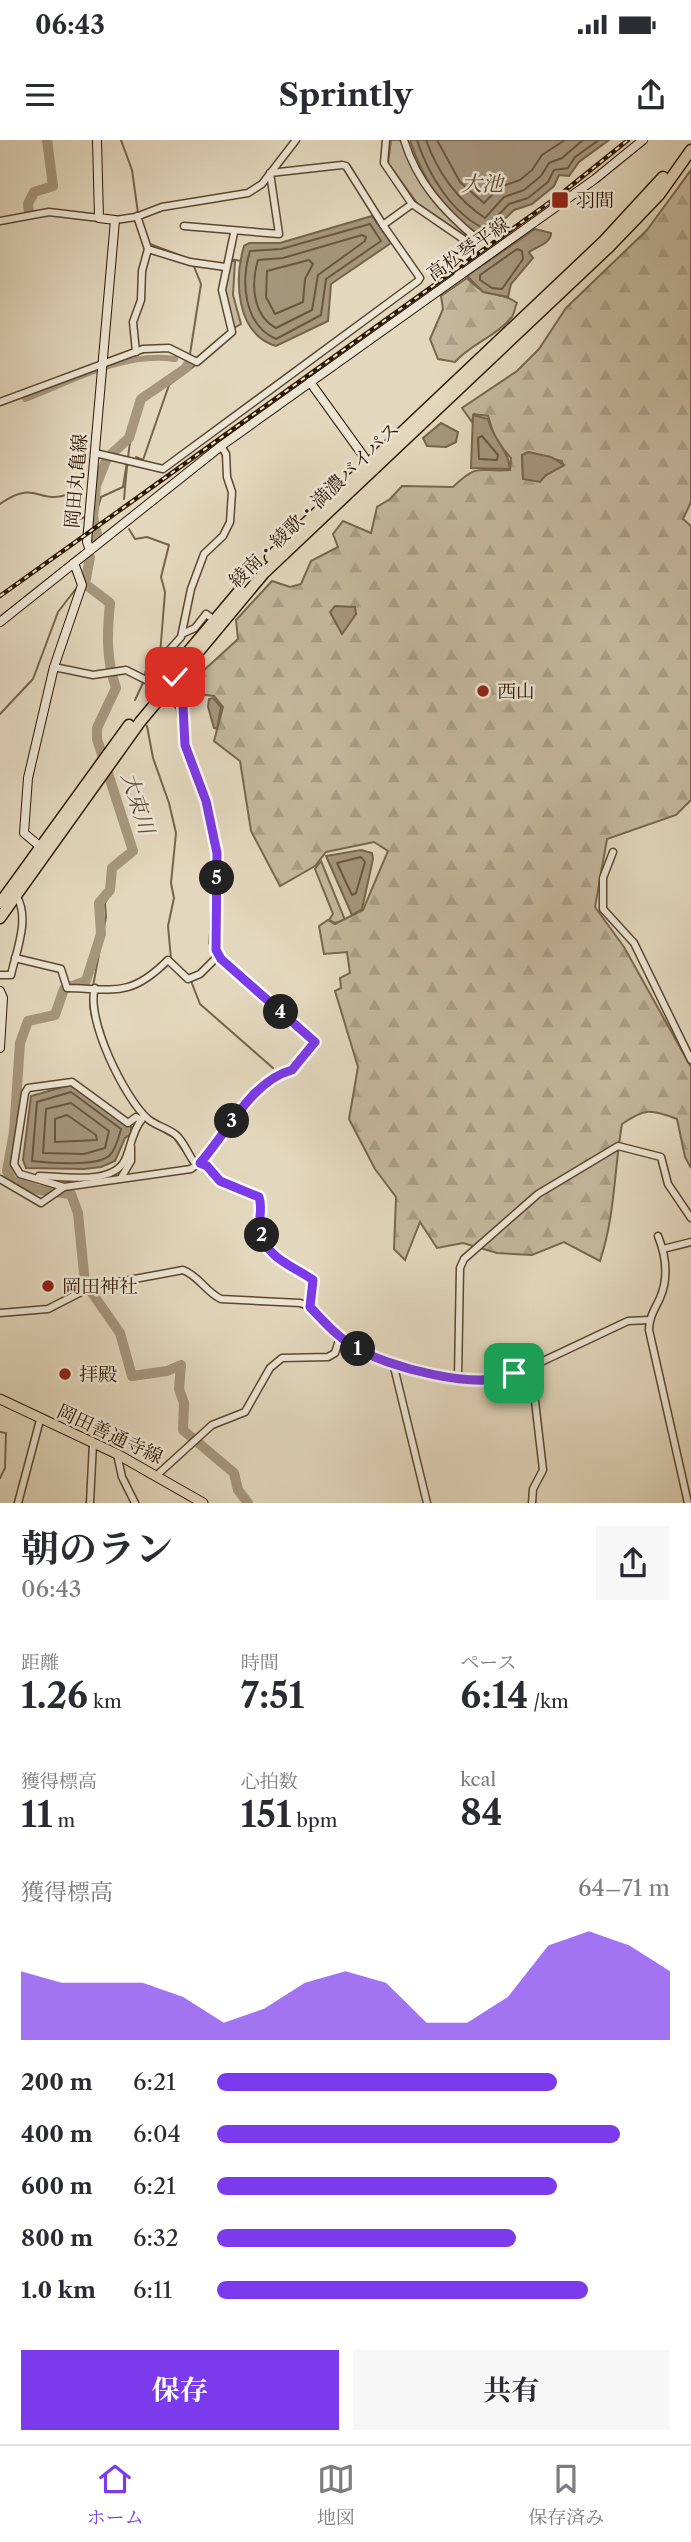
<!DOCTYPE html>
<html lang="ja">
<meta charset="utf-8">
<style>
:root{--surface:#fff;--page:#f7f7f7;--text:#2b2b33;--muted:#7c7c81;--line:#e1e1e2;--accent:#7c3aed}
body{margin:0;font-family:"Libre Caslon Text","Noto Serif JP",serif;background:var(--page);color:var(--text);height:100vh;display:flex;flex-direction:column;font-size:26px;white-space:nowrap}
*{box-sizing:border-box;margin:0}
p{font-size:23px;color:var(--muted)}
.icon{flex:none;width:38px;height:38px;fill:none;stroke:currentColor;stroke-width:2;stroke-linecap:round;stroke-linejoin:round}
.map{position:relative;height:1363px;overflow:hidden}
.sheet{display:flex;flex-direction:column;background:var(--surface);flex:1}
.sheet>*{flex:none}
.pin{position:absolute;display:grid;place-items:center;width:60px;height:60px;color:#fff;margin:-30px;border-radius:14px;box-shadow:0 4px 10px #0006}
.km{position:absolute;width:35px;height:35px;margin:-18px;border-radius:50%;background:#222;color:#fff;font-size:19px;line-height:35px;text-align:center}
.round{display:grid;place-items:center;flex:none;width:74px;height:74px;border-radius:0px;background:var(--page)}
.headline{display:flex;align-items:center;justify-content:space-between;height:119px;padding:0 21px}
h1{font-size:38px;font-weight:700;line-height:52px}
.metrics{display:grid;grid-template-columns:repeat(3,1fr);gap:10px;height:119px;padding:7px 21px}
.metrics div{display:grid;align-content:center}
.metrics b{font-size:35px;font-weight:700}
.metrics small{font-size:19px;font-weight:400}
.metrics p{font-size:19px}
.chart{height:196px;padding:14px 21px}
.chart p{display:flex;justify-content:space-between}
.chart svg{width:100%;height:126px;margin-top:7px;fill:var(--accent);opacity:.7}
.button{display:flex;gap:14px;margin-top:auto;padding:14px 21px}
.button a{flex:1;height:80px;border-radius:0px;background:var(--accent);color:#fff;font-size:28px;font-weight:700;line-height:80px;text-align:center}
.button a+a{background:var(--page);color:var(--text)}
ul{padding:0 21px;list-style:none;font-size:23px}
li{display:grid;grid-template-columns:112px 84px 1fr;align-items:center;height:52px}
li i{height:18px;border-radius:9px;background:var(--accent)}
.status{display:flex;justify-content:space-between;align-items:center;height:49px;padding:0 35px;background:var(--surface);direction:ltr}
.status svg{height:19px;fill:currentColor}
header{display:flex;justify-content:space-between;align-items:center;height:91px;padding:0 21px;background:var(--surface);font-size:32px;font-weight:700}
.tab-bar{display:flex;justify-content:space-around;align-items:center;height:98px;border-top:2px solid var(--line);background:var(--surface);font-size:19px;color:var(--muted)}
.tab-bar a{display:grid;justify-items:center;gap:4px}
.tab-bar .selected{color:var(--accent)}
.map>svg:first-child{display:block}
</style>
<div class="status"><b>06:43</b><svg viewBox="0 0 49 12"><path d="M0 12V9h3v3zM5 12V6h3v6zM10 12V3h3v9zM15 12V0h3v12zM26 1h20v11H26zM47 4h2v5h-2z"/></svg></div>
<header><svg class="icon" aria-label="menu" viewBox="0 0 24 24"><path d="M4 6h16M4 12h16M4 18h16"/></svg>Sprintly<svg class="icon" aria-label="share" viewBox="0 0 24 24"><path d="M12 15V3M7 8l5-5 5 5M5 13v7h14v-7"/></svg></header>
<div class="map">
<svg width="691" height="1363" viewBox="0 0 691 1363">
<defs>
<pattern id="forest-firs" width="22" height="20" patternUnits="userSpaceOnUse" patternTransform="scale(1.75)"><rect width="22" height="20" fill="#c4b79d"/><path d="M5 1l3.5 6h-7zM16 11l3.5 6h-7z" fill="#a99d85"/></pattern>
</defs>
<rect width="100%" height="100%" fill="#e3d7bd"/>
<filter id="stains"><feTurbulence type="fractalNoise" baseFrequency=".00286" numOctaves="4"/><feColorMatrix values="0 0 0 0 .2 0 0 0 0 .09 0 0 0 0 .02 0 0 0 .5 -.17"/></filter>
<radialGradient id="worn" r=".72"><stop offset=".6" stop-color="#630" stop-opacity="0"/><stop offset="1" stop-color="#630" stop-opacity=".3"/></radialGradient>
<!-- grass -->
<g fill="#c4b79d" stroke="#78684e" stroke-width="2">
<polygon points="391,0 403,0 427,52 474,100 466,115 471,100 417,63 388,23"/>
<polygon points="230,121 235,121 233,155 241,184 234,188 225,149"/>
<polygon points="321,721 345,780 335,783 329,780 333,774 315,729"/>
</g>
<!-- forest -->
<g fill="url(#forest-firs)" stroke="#78684e" stroke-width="2" fill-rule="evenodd">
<path d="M691 30V362L683 379 691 386V660L676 675 607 699 595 767 624 807 691 927V1028L685 1017 677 979C651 969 645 968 622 984 614 1031 615 1076 600 1121L564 1102 532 1115 497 1113 463 1103 437 1108 420 1082 405 1120 394 1109 396 1057 375 1029 349 979 358 927 335 851 341 848 340 838 350 833 347 812 324 814 319 786 328 780 335 784 363 770 388 711 374 702 326 712 315 726 280 746 251 691 240 621 214 601 223 567 214 556 189 553 184 544 187 536 203 531 238 499 236 480 272 441 290 447 301 444 311 421 338 407 333 394 343 381 371 393 377 367 390 359 402 346 453 347C480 321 479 333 510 330L511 318 496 301 488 276 474 274 472 282 462 268 517 231 539 209 566 168 647 90ZM528 312 562 321 563 326 546 335 523 339 522 315Z"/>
<path d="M467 138C487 160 501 150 517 163 514 168 515 174 511 178 495 197 471 204 455 222L438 219 430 199 443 169 441 156Z"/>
</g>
<!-- water -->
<g fill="#a5967d" stroke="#75644b" stroke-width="2">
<path d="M410 0H609L579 22 569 36 559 35 554 46 532 64 514 70 487 96C450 87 420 33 410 0Z"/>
<path d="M372 76 391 103 331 144 328 181 276 206C236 194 234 140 244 106L249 103H280Z"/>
<path d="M535 89 551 93C551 103 538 106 529 112L533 118 511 144 508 157 483 152 467 136Z"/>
<path d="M473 275 488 279C493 300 509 310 510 329L471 328Z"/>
<polygon points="441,283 458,292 456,302 446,307 427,306 423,298"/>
<polygon points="528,312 551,317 564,325 546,335 540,342 523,339 522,315"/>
<polygon points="335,466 355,467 356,474 342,494 330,472"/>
<polygon points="213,558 221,567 217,589 214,588 208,567 209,559"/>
<polygon points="361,710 372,713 373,719 362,769 352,775 326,716"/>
<polygon points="70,945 131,985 131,994 125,998 115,1021 101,1027 84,1029 26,1028 23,1020 31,956"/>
</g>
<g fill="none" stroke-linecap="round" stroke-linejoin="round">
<!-- shore -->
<g stroke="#69573e" stroke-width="2">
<path d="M417 0C428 34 451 73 485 89L509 64 528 58 548 42 554 30 568 28 575 17 599 0"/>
<path d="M426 0C437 31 457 60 485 78L504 57 524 50 541 36 549 23 562 18 583 0"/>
<polyline points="437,0 460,42 484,63 500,47 520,40 532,30 542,15 565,0"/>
<path d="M370 84 381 101 326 139 321 175 276 199C243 184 241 141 250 111L281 109Z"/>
<path d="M362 95 366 97 365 101 318 135 312 170 276 188C252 175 251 143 258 120L283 118Z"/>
<polygon points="517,109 522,111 523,119 502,149 492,148 480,140 480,135"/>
<polygon points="309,120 313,124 305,139 303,162 275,174 266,157 267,131"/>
<polygon points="482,296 498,315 497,320 479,319 478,298"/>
<polygon points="361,717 365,722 356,753 352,755 337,723"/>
<path d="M71 952 121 989C119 996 116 1009 110 1015 99 1027 49 1023 32 1021L37 962Z"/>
<polygon points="71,963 109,991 105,1008 84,1014 43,1013 46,969"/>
<polygon points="67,975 96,995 97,1000 55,1002 55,979"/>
</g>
<!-- stream -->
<g stroke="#75644b" stroke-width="2">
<polyline points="121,0 132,30 138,73"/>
<polyline points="150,104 187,118"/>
<polyline points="230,119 241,121"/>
<polyline points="190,214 201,144 193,124"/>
<polyline points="136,317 143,320 169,245 217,209"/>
<path d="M124 359C126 338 130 272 144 258 152 251 163 246 170 239"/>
<path d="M0 364C35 339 38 364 66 355L80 379 87 376"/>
<polyline points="92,374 97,371 101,357 123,347 127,322"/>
<polyline points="129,389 135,399 147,397 169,405 161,437 165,452 160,515"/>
<polyline points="135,560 143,543"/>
<polyline points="0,574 33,539 58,472 78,446"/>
<polyline points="147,586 153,618 169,663 176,693 171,743 174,758 168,786 171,819"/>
<polyline points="191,841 200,864 273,928"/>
<polyline points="93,846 106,777 105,763 111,753 110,746"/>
<polyline points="92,851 90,866 92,877"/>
<polyline points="144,981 174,998 191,1022"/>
<polyline points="256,1071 257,1094 262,1103"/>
<polyline points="295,1126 308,1133"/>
<polyline points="0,1292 6,1293 5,1328 0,1338"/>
</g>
<!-- canal -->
<path stroke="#a5967d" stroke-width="6" d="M25 259C72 241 124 211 175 219"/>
<!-- river -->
<g stroke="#a5967d" stroke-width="10">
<polyline points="29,72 28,64 34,52 53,46 47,0"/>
<polyline points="94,401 97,394 93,377 96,346 107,318 129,298 141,259 186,228 189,222"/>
<path d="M90 417 85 444 110 463C107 493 106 519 116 548L97 588V599L133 711 112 728 110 750 99 763 101 794 86 841 64 849 55 875 28 881 20 903 14 992 7 1031 12 1041 39 1050 71 1054 78 1073 85 1143 120 1193 132 1236 167 1231 181 1225 179 1249 184 1263 183 1290 234 1333 238 1350 248 1363"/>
</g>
<!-- street casing -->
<g stroke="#5a482f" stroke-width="9">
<g id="street">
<polyline points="386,0 384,23 412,64"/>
<path d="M404 0C417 42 443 71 477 99L463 121"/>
<polyline points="137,76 148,109"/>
<polyline points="115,80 136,77 162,67 248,53 262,44 296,0"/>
<polyline points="0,81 49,72 99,78"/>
<polyline points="184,86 279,94 270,33 342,25 346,26 383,85 412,64 466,101 457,136"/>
<polyline points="136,212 133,182 141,160 142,131 148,109 190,122 225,127"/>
<polyline points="0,262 143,209 169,208 197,222 232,192 222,150 234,93"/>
<polyline points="95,313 163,329 418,141 420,138 383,85"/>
<polyline points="184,493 195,488 206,474 213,479"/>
<polyline points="54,527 93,535 126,530 152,543"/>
<polyline points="148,539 149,533 181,497 191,449 204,414 223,396 230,382 232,352 227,337 226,314 221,306"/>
<polyline points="176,539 182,547 184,571"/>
<polyline points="613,712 603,738 603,769 634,803 691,920"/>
<path d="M15 818 61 829 67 848C114 849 130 858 168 820L188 839 200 834 218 816"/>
<path d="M0 835H11C16 812 30 779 17 757"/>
<path d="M95 848C85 878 125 959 148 979 156 986 168 988 176 995 184 1002 188 1014 194 1022L203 1023 220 1041 259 1057 260 1091 266 1105 281 1122 313 1140 311 1167"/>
<path d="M39 1036C62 1036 112 1046 125 1020 131 1007 132 991 142 979"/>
<polyline points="121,1038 131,1021 131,1007"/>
<path d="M0 1039 41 1063 64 1047 191 1029C228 1003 245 942 292 930L315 902 218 816 213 803 217 713 206 661 185 605 180 567 169 556"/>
<polyline points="64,1047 20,1034 14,1024 25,953 28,948 72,942 128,983 136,977 141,980"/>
<path d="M658 1096C666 1116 669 1137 660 1158 655 1169 649 1177 649 1190L688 1363"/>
<polyline points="663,1109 691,1102"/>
<path d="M0 1173 48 1169 91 1147 183 1130C199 1136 206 1152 221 1159L300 1163 311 1167 334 1192 373 1217 469 1241 505 1239 628 1181 649 1180"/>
<polyline points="393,1223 427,1363"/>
<polyline points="458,1238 460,1128 464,1119 538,1054 618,1006 661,1017 668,1044 691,1078"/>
<polyline points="505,1239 517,1241 535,1261 543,1330 533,1349 532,1363"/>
<polyline points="117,1314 122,1337 135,1363"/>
<polyline points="157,1335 212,1285 245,1272 270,1228 282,1218 328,1217 335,1213 340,1197"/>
<polyline points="18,1363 40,1280"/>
<polyline points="90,1363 93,1303"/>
</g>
</g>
<!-- secondary casing -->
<g stroke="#2d1800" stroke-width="10">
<g id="secondary">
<polyline points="310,242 372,328"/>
<polyline points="90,410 87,402 115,80 99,78 97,0"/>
<polyline points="0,482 221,306 595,39 643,0"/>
<polyline points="43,709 24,693 28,638 54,527 82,445 74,423"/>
<polyline points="0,851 3,858 0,908"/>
</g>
</g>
<!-- primary casing -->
<g stroke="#2d1800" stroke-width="11">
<polyline id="primary" points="0,1259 117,1314 203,1363"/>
</g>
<!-- highway casing -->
<g stroke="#2d1800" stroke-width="13">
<g id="highway">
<polyline points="270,417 604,101 663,37"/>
<polyline points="156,550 240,450"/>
<polyline points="0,763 129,585"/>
<polyline points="0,778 140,582 264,433 610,106 659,55 691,10"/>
</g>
</g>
<!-- street -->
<use href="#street" stroke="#ede5d4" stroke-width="6"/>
<!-- secondary -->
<use href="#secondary" stroke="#ede5d4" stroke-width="8"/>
<!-- primary -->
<use href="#primary" stroke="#e3d7bd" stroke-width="9"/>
<!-- highway -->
<use href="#highway" stroke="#e3d7bd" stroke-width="10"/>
<!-- rail casing -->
<g stroke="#2d1800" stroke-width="4.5">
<polyline id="rail" points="0,456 557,57 628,0"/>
</g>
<!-- rail -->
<use href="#rail" stroke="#ede5d4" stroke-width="2" stroke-dasharray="5" stroke-linecap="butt"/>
</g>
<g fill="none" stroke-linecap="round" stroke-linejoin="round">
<!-- route casing -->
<g stroke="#fff" stroke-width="14">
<path id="route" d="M175 537 182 547 185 605 206 661 217 713 216 810 221 819 315 902 292 930C251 941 227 993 200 1023L207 1026 220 1041 259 1057C263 1068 258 1079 260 1091 266 1118 293 1126 313 1140L310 1167C324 1182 337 1196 354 1207 385 1226 482 1253 514 1233"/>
</g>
<!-- route -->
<use href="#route" stroke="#7c3aed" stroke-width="9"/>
</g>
<!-- markers -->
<g fill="#8f2418" stroke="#ede5d4" stroke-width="2.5">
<rect x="551" y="51" width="18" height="18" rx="3.5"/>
<circle cx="483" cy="551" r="7"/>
<circle cx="48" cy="1146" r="7"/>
<circle cx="65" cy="1234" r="7"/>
</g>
<g text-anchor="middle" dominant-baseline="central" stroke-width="5" stroke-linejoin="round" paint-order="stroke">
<!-- poi labels -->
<g font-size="19" fill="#2d1800" stroke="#ede5d4" text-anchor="start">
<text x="576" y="60">羽間</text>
<text x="497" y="551">西山</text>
<text x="62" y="1146">岡田神社</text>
<text x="79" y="1234">拝殿</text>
</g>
<!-- street labels -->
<g font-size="19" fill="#2d1800" stroke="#ede5d4">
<text transform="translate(468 109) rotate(-35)">高松琴平線</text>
<text transform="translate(76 341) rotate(-85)">岡田丸亀線</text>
<text transform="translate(314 365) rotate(-44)">綾南・綾歌・満濃バイパス</text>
<text transform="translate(110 1294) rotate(25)">岡田善通寺線</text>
</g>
<!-- water labels -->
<g font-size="21" font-style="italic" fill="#5d4a32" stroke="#ede5d4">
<text x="482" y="43">大池</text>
<text transform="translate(138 663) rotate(72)">大束川</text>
</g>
</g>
<rect width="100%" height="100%" filter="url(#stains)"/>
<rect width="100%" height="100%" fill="url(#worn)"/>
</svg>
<div class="pin" style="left:514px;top:1233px;background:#1e9e55"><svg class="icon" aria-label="arrive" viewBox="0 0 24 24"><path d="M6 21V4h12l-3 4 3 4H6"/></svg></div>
<div class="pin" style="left:175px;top:537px;background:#d93025"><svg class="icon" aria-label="check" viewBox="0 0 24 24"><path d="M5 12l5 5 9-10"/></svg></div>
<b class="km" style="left:358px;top:1209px">1</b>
<b class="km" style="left:262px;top:1095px">2</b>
<b class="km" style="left:232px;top:981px">3</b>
<b class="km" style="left:281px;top:872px">4</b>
<b class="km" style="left:217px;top:738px">5</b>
</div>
<section class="sheet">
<div class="headline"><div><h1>朝のラン</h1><p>06:43</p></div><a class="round"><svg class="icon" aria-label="share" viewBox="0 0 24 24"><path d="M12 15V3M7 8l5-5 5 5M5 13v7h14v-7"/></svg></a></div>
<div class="metrics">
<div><p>距離</p><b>1.26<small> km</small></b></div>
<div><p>時間</p><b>7:51</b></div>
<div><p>ペース</p><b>6:14<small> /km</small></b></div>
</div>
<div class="metrics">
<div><p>獲得標高</p><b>11<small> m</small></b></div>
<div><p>心拍数</p><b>151<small> bpm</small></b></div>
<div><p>kcal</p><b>84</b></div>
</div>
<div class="chart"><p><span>獲得標高</span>64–71 m</p>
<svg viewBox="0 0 160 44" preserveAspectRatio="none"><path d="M0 44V20L10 24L20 24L30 24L40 29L50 38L60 33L70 24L80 20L90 24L100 38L110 38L120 29L130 11L140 6L150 11L160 20V44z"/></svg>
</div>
<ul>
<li><b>200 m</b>6:21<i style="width:75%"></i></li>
<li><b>400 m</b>6:04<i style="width:89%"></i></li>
<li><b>600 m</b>6:21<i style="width:75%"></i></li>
<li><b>800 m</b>6:32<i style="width:66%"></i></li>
<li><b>1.0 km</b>6:11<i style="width:82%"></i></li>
</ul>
<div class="button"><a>保存</a><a>共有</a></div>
</section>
<nav class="tab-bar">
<a class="selected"><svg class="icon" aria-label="home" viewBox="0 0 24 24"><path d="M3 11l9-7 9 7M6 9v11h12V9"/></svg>ホーム</a>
<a><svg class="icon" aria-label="map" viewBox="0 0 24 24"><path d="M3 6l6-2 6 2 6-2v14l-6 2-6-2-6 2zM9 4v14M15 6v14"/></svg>地図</a>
<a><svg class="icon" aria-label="saved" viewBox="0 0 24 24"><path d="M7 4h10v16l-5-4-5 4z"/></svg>保存済み</a>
</nav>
